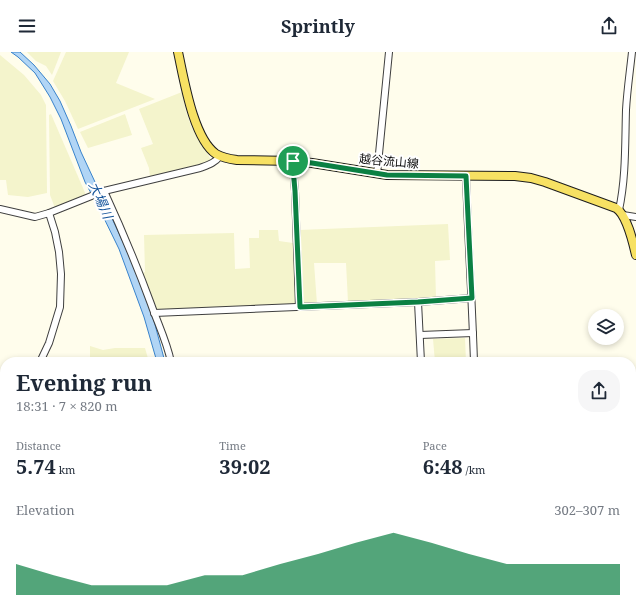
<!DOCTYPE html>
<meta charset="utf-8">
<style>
:root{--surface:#fff;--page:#f6f6f7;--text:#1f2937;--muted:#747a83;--accent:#0b8043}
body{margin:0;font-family:"Noto Serif","Noto Sans JP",serif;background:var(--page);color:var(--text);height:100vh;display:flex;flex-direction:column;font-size:15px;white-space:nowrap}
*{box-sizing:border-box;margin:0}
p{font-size:13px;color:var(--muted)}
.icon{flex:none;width:22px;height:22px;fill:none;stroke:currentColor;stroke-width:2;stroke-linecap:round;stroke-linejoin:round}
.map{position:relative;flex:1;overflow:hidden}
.sheet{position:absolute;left:0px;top:305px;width:636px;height:256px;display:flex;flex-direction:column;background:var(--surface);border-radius:16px 16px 0 0;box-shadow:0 2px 6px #0003}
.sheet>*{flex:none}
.controls{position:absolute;left:588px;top:257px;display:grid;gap:8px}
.controls a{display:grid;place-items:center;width:36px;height:36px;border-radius:50%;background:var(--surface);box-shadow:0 2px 6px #0003;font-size:20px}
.pin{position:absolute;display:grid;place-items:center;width:34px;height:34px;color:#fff;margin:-17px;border:2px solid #fff;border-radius:50%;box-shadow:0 1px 4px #0007}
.round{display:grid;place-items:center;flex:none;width:42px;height:42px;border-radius:16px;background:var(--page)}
.summary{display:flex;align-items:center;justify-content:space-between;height:68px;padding:0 16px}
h1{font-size:22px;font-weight:700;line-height:30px}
.figures{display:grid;grid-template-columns:repeat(3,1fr);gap:6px;height:68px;padding:4px 16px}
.figures div{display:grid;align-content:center}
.figures b{font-size:20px;font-weight:700}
.figures small{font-size:11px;font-weight:400}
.figures p{font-size:11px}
.chart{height:112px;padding:8px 16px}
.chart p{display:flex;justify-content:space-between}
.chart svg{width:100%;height:72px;margin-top:4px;fill:var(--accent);opacity:.7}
header{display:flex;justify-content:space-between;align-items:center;height:52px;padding:0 16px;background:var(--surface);font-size:18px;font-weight:700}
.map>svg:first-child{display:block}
</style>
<header><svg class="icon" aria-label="menu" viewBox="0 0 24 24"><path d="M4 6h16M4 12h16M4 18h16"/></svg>Sprintly<svg class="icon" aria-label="share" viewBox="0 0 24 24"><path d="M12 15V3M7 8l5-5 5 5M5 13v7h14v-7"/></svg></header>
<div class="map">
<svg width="636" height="561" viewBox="0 0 636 561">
<rect width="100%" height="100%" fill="#fffdec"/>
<!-- farmland -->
<g fill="#f4f4cc">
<polygon points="27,0 61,0 52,23 46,14 36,9"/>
<polygon points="66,0 129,0 116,31 155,47 78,77 65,49 53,29"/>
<polygon points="0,3 24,23 41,43 46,53 47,141 28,145 8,143 6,128 0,128"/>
<polygon points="182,40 186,59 191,74 202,94 208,102 211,109 199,115 150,125 149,116 141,96 153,92 139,57"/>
<polygon points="51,62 86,143 55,156 50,143 49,63"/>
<polygon points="125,62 132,83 88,96 80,80"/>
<polygon points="448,172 450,208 435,209 436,246 348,250 346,211 314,211 317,252 303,252 299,178"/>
<polygon points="259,178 278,178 279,189 293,191 295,252 156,259 142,221 145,220 144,183 234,181 235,217 250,216 249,186 259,186"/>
<polygon points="465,286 466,310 435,310 433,287"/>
<polygon points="90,294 103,298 115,296 145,296 149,310 90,310"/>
<polygon points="365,556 418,556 418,561 366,561"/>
<polygon points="456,556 481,556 481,561 455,561"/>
</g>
<!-- water -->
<polygon fill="#b1d5f5" stroke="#3983cc" points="11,0 20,0 34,13 50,32 60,49 71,74 81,100 137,220 154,269 165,310 157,310 144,265 119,197 99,156 85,130 61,67 50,45 35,21 18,5"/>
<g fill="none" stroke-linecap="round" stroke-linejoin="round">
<!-- minor casing -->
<g stroke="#3f3f3f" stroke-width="8">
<g id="minor">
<polyline points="293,109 293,116 295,139 299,255"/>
<polyline points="377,122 389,0"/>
<path d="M466 124C468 186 472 248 474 310"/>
<path d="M104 139C121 176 137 214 151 252 158 272 167 290 171 310"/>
<path d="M0 157 35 165 49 161 104 139 200 116C208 113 215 111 220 104"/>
<path d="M619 158C626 126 625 91 626 58 627 39 630 19 632 0"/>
<polyline points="623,163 636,165"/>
<polyline points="418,250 421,310"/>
<polyline points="154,261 418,250 472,246"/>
<polyline points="420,283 473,281"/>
<polyline points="40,310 49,291 60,255 61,222 59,200 55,180 49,161"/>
<polyline points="0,361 5,354"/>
<polyline points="0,469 5,462"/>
<polyline points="631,489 636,488"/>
<polyline points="214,556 215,561"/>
<polyline points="359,556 359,561"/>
<polyline points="484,556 484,561"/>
</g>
</g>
<!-- major casing -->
<g stroke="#1d1d1d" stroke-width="10">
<path id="major" d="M178 0C184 27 193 86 216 102 223 106 229 107 237 108L293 109 312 111 387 123 515 124 531 126 545 130 616 156C627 163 633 190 636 203"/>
</g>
<!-- minor -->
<use href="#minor" stroke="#fff" stroke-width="6"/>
<!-- major -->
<use href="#major" stroke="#f7e163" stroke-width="8"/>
</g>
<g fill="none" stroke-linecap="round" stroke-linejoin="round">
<!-- route casing -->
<g stroke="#fff" stroke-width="8">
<polygon id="route" points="293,109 312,111 387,123 466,124 472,246 418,250 300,255 295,139 293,116"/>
</g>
<!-- route -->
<use href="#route" stroke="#0b8043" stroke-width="5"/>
</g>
<g text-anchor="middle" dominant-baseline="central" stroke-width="4" stroke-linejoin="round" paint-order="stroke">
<!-- street labels -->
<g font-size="12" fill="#0c0c0c" stroke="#fff">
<text transform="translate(389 109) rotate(5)">越谷流山線</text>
</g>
<!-- water labels -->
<g font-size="13" font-style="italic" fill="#17569c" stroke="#fff">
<text transform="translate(101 148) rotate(66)">大場川</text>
</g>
</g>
</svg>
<div class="controls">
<a><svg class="icon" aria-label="layers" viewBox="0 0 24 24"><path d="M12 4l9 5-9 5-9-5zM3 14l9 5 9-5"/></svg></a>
</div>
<div class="pin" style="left:293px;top:109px;background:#1e9e55"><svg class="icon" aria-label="arrive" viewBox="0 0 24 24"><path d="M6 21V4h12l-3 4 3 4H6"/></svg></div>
<section class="sheet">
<div class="summary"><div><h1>Evening run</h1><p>18:31 · 7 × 820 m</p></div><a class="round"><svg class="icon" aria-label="share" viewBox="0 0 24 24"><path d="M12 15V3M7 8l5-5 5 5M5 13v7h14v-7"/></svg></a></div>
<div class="figures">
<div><p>Distance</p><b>5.74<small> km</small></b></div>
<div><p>Time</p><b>39:02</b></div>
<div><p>Pace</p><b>6:48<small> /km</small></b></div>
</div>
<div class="chart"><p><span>Elevation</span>302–307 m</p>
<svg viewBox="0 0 160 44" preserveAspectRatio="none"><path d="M0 44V25L10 32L20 38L30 38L40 38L50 32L60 32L70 25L80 19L90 12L100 6L110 12L120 19L130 25L140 25L150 25L160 25V44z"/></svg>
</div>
</section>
</div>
